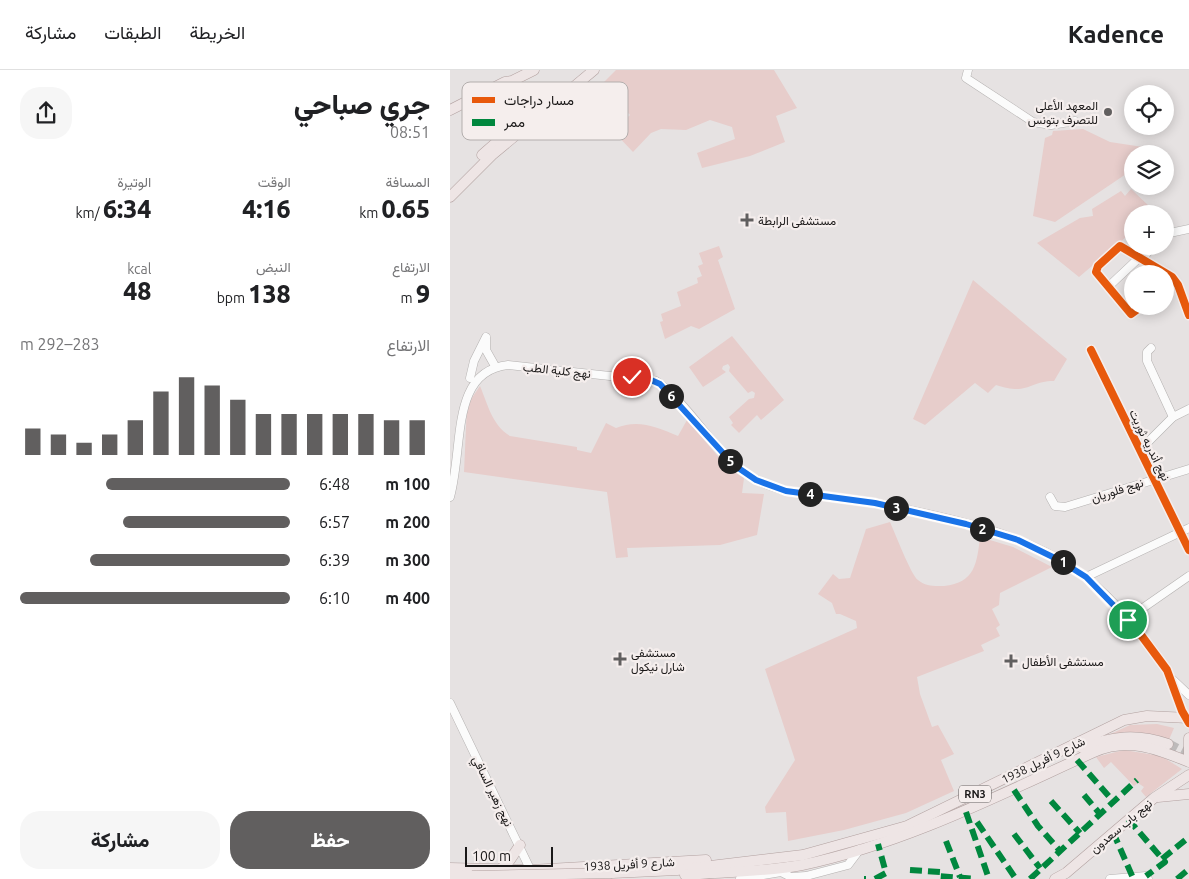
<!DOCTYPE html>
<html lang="ar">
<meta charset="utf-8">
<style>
:root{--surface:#fff;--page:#f6f6f6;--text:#202124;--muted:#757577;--line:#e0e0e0;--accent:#615f5f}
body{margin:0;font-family:Ubuntu,Vazirmatn,sans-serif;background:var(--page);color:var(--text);direction:rtl;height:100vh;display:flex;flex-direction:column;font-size:19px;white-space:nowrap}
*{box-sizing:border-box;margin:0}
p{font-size:16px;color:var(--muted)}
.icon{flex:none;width:28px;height:28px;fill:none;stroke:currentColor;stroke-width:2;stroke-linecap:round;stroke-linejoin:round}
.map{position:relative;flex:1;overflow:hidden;direction:ltr}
.sheet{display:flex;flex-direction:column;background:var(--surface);width:450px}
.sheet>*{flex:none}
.controls{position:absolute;left:674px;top:15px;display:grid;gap:10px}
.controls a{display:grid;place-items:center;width:50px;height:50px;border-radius:50%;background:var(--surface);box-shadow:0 2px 12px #0003;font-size:25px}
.scale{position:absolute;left:15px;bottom:12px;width:88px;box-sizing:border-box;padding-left:5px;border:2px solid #1a1818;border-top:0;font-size:14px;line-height:18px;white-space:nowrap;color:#1a1818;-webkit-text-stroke:4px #f5eeed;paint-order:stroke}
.pin{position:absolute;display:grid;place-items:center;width:42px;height:42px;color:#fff;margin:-21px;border:2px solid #fff;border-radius:50%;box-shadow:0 1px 5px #0007}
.km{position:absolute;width:25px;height:25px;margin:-12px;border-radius:50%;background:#222;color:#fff;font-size:14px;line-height:25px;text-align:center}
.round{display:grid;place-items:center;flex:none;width:52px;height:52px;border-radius:20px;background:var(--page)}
.head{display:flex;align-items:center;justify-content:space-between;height:85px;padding:0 20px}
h1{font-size:28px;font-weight:800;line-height:38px}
.figures{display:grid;grid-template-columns:repeat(3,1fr);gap:8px;height:85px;padding:5px 20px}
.figures div{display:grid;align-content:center}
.figures b{font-size:25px;font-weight:800}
.figures small{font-size:14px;font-weight:400}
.figures p{font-size:14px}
.chart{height:140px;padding:10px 20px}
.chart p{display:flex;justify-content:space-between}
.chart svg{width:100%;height:90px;margin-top:5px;stroke:var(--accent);stroke-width:6}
.primary-button{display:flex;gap:10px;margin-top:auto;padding:10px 20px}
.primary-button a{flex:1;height:58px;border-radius:20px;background:var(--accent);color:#fff;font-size:20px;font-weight:800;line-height:58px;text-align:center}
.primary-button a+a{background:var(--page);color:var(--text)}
ul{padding:0 20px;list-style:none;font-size:16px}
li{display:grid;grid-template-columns:80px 60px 1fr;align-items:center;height:38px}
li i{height:12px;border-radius:6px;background:var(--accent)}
header{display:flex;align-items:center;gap:30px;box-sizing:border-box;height:70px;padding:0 25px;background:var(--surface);border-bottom:1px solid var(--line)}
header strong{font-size:24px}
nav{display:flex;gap:28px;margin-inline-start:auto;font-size:18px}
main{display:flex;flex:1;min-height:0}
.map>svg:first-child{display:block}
</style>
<header>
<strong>Kadence</strong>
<nav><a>الخريطة</a><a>الطبقات</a><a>مشاركة</a></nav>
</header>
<main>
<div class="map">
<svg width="739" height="809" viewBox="0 0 739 809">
<rect width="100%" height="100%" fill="#e6e2e2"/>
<!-- green -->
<g fill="#e7cdcb">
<polygon points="166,0 324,0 347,38 326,46 335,72 300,86 252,98 247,83 285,69 282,57 260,50 236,60 211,59 201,63 183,82 163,61 180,45 151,15"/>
<polygon points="633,59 660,72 693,77 697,84 682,84 682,100 605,152 583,146 595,68 602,65 603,61"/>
<polygon points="681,119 700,137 699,143 682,144 682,162 629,207 587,173 630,148 643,146 642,139 671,121 675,126"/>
<polygon points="269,176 273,187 268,190 285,239 249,259 241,256 215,269 210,252 213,251 211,244 231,236 227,222 248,213 247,208 252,206 248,196 253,194 249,183"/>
<path d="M523 210 617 289 604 311C579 311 578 326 546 315L538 323 525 313 475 355 463 349Z"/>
<polygon points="282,266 334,330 311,350 307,345 289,363 281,355 283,353 279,347 299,329 304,328 305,323 302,321 298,323 279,301 280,297 278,294 273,296 272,299 276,302 253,317 239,297"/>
<path d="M30 316C38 335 42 355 60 366L127 377V380L141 383 156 353 166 358C188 349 207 357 228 366L237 350 278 398 294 408 292 423 314 424 307 465 270 475 177 478 178 487 166 488 157 422 14 402 17 335Z"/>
<path d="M440 452C445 463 461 505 468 510 476 517 485 516 494 516 525 513 527 493 530 467L563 477 602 497 550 523 549 535 542 539 550 555 546 558 550 566 531 575 534 581 467 607 470 624 482 657 488 655 504 684 491 690 504 721 456 743 394 760 338 771 336 742 316 743 315 737 345 690 315 599 407 558 406 551 390 544H386L382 533 368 524 383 504 389 509 400 508 416 459Z"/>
<polygon points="707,654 724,658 718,672 654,667 680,655"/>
<polygon points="674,680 711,686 732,699 696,727 691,721 694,717 688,713 684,716 661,692 654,698 646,687"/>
</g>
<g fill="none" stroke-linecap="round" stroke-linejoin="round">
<!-- major-tunnel -->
<polyline stroke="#bdbaba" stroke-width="10" stroke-dasharray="10 5" stroke-linecap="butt" points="718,674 739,685"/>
<!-- minor casing -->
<g stroke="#b4b1b0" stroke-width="9">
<g id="minor">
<polyline points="518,0 516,8 583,52 601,55 625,51"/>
<polyline points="715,164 739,159"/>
<polyline points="693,188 703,176"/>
<polyline points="715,215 722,207"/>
<polyline points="658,217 690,187"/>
<polyline points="692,236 681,244 646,202 648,196 670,176 722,207 728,215 739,245"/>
<polyline points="36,269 36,280 45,296"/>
<polyline points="701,278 697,282 697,291 723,347"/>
<polyline points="641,280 739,480"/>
<polyline points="20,308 24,291 36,267"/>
<polyline points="690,380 723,347 739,339"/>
<path d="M0 427C14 376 0 301 58 295L206 311C244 338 264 386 305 409 341 429 387 425 427 433 493 447 566 460 623 498 657 521 690 561 713 594 725 611 726 633 737 650"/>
<polyline points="600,427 605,436 615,437 739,399"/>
<polyline points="636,507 739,458"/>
<polyline points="690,540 739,506"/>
<polyline points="722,609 739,625"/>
<polyline points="0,633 82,803"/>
<polyline points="290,809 331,802 341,807 356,806 398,795 410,779"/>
<polyline points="660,809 696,806 698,809"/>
</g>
</g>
<!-- major casing -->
<g stroke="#b2a1a0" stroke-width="11">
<g id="major">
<polyline points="0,40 55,12 62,11 84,0"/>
<polyline points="32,85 72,50"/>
<polyline points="0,127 42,85 144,0"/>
<polyline points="739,668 739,685"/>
<path d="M632 678C661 666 687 663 718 674"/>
<polyline points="708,727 739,724"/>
<polyline points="0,798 81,800 256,790"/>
<polyline points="51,799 60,790 70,775"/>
<polyline points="162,803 227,800 353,785 457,756 674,650 697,646 739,648"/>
<polyline points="0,805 22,806"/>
<path d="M235 805C274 802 315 802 352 795 456 773 549 725 644 682 679 667 707 679 739 692"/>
<polyline points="605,809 616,803 704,728 739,705"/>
</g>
</g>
<!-- minor -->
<use href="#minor" stroke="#fbfbfb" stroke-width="8"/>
<!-- major -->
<use href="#major" stroke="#eee5e5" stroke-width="10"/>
<!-- major-bridge casing -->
<g stroke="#b2a1a0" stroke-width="11" stroke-linecap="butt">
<polyline id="major-bridge" points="22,806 162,803"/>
</g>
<!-- major-bridge -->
<use href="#major-bridge" stroke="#eee5e5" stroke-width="10"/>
<!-- quiet -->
<g stroke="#00873e" stroke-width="6" stroke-dasharray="12 6" stroke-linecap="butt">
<polyline points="627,690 663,731"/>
<polyline points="564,720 588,756 610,781"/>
<polyline points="634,725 650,744"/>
<polyline points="601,731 630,763"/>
<polyline points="516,742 539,809"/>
<polyline points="678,749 715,792 696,806"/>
<polyline points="527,752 566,809"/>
<polyline points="663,762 683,808"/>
<polyline points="564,764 590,798"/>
<polyline points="496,771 510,807"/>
<polyline points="712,789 739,767"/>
<polyline points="460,800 490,802 489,806 526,809"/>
<polyline points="414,809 416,809"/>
<polyline points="425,809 436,803 428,774"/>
<polyline points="580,809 687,710"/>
<polyline points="727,809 739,799"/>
</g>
<!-- cycleway casing -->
<g stroke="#f5eeed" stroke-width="11">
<g id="cycleway">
<polyline points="692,236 681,244 646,202 648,196 670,176 722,207 728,215 739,245"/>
<polyline points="641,280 739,480"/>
<polyline points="337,421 425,433 516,454 568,470 609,490 636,507 691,565 717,600 732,641 739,653"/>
</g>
</g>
<!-- cycleway -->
<use href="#cycleway" stroke="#e8590c" stroke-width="8"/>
</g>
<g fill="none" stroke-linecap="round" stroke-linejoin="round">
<!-- route casing -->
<g stroke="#fff" stroke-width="10">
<polyline id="route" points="182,307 201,310 210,314 284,395 306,410 336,421 425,433 516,454 568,470 609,490 636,507 678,550"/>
</g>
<!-- route -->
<use href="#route" stroke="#1a73e8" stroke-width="6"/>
</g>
<!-- markers -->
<g fill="#615f5f" stroke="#f5eeed" stroke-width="2">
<circle cx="658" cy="42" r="5"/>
<path d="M294.5 142.5h5v5h5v5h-5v5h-5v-5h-5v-5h5z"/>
<path d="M167.5 581.5h5v5h5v5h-5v5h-5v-5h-5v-5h5z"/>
<path d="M558.5 583.5h5v5h5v5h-5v5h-5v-5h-5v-5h5z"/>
</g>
<g text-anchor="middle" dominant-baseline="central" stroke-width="4.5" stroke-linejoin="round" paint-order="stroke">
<!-- shield labels -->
<rect fill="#f5eeed" stroke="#5c5858" stroke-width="1" x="509" y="715.5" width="32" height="17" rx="4"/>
<g font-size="11" font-weight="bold" fill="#1a1818">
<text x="525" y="724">RN3</text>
</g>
<!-- poi labels -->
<g font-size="12" fill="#1a1818" stroke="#f5eeed" text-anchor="start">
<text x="648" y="35" text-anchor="end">المعهد الأعلى<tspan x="648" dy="14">للتصرف بتونس</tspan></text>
<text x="308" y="150">مستشفى الرابطة</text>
<text x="181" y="582">مستشفى<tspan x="181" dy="14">شارل نيكول</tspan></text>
<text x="572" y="591">مستشفى الأطفال</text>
</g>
<!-- street labels -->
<g font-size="12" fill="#1a1818" stroke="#f5eeed">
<text transform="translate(107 300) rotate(6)">نهج كلية الطب</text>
<text transform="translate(700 375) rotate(64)">نهج أندريه ثوريت</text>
<text transform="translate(667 420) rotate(-18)">نهج فلوريان</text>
<text transform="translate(593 690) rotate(-26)">شارع 9 أفريل 1938</text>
<text transform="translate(43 721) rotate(64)">نهج زهير السافي</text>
<text transform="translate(671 756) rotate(-40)">نهج باب سعدون</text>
<text transform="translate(179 794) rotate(-3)">شارع 9 أفريل 1938</text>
</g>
</g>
<!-- legend -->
<rect x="12" y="12" width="166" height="58" rx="8" fill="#f5eeed" stroke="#b3aead" stroke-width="1"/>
<rect x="22" y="27" width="23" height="6" fill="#e8590c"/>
<rect x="22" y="49" width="23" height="7" fill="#00873e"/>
<g font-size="14" fill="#1a1818">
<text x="54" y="35">مسار دراجات</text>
<text x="54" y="57">ممر</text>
</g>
</svg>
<div class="controls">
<a><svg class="icon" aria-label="locate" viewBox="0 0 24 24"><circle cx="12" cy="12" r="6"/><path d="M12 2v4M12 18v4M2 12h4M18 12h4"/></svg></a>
<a><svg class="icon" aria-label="layers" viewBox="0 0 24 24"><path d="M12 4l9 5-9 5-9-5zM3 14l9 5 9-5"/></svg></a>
<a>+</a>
<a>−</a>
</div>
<div class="scale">100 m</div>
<div class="pin" style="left:678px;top:550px;background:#1e9e55"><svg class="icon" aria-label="arrive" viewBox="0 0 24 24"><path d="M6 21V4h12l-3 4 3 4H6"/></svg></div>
<div class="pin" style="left:182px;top:307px;background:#d93025"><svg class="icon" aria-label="check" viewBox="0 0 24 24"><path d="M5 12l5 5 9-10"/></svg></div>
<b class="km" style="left:613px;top:492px">1</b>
<b class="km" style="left:532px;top:459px">2</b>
<b class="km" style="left:446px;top:438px">3</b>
<b class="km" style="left:360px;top:424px">4</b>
<b class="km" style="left:280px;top:391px">5</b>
<b class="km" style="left:221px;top:326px">6</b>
</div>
<section class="sheet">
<div class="head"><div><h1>جري صباحي</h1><p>08:51</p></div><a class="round"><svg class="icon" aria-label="share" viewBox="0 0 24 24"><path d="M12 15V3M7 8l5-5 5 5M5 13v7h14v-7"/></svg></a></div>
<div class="figures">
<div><p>المسافة</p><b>0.65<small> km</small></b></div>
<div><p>الوقت</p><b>4:16</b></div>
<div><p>الوتيرة</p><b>6:34<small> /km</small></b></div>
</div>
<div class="figures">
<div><p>الارتفاع</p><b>9<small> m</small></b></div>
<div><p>النبض</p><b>138<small> bpm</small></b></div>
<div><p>kcal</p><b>48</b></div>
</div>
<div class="chart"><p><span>الارتفاع</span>283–292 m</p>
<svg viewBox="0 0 160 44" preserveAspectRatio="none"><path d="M5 44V31M15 44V34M25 44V38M35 44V34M45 44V27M55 44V13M65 44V6M75 44V10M85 44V17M95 44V24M105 44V24M115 44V24M125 44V24M135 44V24M145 44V27M155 44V27"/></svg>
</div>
<ul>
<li><b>100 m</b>6:48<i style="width:68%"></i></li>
<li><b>200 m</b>6:57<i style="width:62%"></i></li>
<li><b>300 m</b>6:39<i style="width:74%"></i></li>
<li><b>400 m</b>6:10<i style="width:100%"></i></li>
</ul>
<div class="primary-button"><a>حفظ</a><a>مشاركة</a></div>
</section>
</main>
